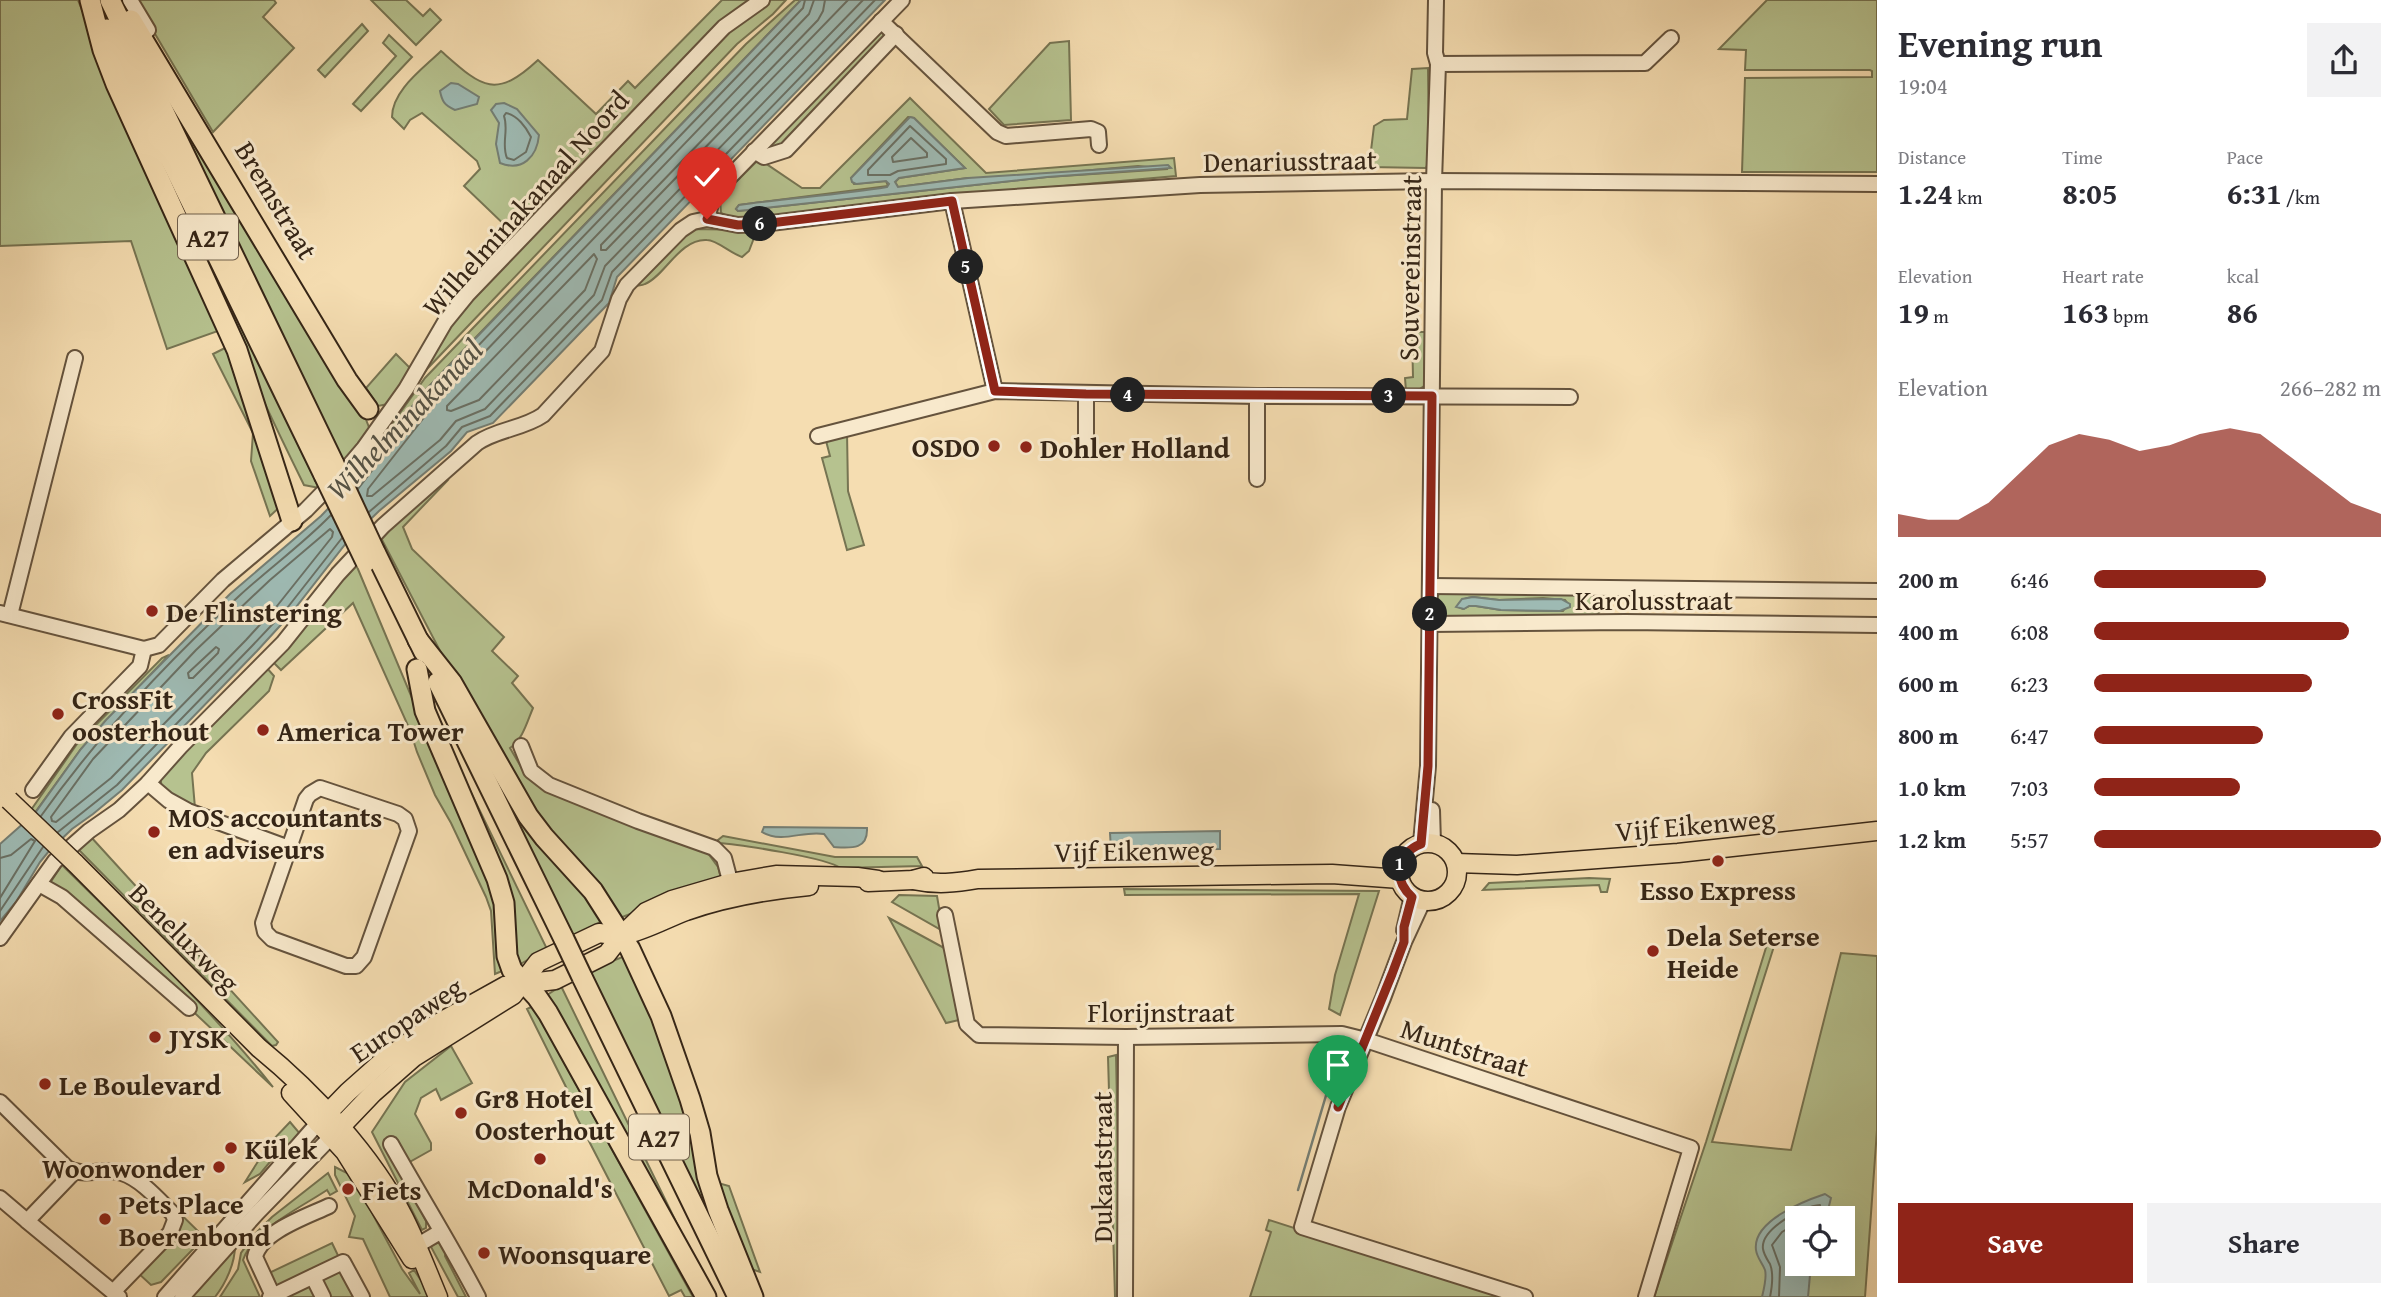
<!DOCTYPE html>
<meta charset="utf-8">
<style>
:root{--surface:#fff;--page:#f2f2f3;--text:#2b2b33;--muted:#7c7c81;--accent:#8f2418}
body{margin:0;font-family:"Gentium Book Plus",serif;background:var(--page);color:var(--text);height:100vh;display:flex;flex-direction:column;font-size:26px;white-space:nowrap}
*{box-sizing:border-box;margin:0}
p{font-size:23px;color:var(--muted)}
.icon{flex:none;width:38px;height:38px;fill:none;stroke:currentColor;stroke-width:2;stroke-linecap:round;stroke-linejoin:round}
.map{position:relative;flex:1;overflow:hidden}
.panel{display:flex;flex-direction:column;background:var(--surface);width:525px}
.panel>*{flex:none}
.fabs{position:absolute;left:1785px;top:1206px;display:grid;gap:14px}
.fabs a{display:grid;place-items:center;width:70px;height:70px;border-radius:0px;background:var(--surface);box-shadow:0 7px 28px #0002;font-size:35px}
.pin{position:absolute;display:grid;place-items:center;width:60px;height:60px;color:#fff;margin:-72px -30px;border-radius:50% 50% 50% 0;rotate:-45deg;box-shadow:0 0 7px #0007}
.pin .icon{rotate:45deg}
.km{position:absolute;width:35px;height:35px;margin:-18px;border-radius:50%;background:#222;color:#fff;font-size:19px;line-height:35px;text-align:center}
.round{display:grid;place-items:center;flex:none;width:74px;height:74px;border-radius:0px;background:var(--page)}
.head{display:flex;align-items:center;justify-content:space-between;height:119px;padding:0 21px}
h1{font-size:38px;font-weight:700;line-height:52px}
.stats{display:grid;grid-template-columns:repeat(3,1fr);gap:10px;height:119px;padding:7px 21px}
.stats div{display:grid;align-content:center}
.stats b{font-size:30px;font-weight:700}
.stats small{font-size:19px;font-weight:400}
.stats p{font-size:19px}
.chart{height:196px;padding:14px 21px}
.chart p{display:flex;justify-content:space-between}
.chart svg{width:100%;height:126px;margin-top:7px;fill:var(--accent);opacity:.7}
.primary-button{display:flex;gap:14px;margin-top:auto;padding:14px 21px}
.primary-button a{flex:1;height:80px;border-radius:0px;background:var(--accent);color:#fff;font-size:28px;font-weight:700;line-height:80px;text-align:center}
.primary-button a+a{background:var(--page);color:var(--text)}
ul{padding:0 21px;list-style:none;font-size:23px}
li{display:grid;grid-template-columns:112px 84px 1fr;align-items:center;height:52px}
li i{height:18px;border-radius:9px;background:var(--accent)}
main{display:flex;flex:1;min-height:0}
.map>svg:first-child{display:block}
</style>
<main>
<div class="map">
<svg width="1877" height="1297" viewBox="0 0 1877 1297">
<rect width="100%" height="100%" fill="#f5ddb1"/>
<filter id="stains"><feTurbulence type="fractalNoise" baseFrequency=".00286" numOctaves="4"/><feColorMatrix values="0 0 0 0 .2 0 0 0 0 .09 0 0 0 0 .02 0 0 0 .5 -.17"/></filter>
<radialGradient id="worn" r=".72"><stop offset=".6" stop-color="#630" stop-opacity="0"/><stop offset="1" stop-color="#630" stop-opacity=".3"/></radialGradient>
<!-- green -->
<g fill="#b6c28f" stroke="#767452" stroke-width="2" fill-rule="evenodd">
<polygon points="0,0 78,0 138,147 218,331 167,349 131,241 0,246"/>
<polygon points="135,0 274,0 276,3 263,17 294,48 213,132"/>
<polygon points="371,0 406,0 423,16 430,9 441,20 416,45"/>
<path d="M722 0H753L515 235 464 186 480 169 477 161 422 113 410 120 404 129 392 117C392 90 424 68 441 51 481 86 494 101 538 60L596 114 628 81 635 88Z"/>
<polygon points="770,0 786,0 773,14 737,44 428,368 406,398 456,316 725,33"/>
<polygon points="795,0 801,0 452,362 420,396 365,470 353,482 350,478 365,462 425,378 746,44"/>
<polygon points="1767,0 1877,0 1877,172 1742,172 1745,78 1872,77 1872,71 1870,70 1745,70 1746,50 1719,49"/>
<polygon points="362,24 368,31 325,77 318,70"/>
<polygon points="881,29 889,37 780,149 762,153"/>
<polygon points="389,35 412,57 361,111 353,104 396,56 383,43"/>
<polygon points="1069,41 1071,120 1004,125 989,109 1050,43"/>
<path d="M116 68 319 488 304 485C236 348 177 207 116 68Z"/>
<polygon points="1428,68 1429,161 1426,168 1369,167 1374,126 1384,120 1407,119 1412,69"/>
<polygon points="156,79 365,417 370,430 343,465"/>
<path d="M910 98 986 173 1174 158 1176 176 986 193 760 217 734 219 721 213 720 198 759 159 802 188H820ZM908 117 914 118 965 168 899 178 895 182 898 187 968 178H1003L1138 166 1168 169 1047 177 738 211 736 209 739 205 888 186 886 181 854 184 851 178Z"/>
<path d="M689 229 757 230 749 251 742 257C730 253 717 240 707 240 680 238 664 277 645 284 642 286 638 285 634 286Z"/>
<polygon points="1412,332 1425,332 1424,386 1417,391 1406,391 1405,378 1413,377"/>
<polygon points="227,347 284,503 270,516 251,461 253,433 213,354"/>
<polygon points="396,354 412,370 388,404 378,406 366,388"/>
<polygon points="847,432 848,491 864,545 847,550 822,458 830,456 825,437"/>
<path d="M447 481 403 527 412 549 504 637 492 651 518 676 512 683 533 708C527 722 523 739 510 748L524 772 707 852 718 867 721 878 620 918 552 842 461 691 380 536 440 482Z"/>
<polygon points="355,562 497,901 502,971 495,974 491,911 486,897 451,823 435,795 417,752 410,730 353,603 281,670 272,661"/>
<path d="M1447 593 1616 594 1595 617 1446 616 1437 613C1433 606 1433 601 1439 594ZM1473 597 1499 600 1543 598 1565 600 1568 604 1563 611H1560L1501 610 1476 606H1469L1463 609 1458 607C1460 599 1466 598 1473 597Z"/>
<polygon points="169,655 81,749 34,814 31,810 77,744 162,658"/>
<path d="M266 667 274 676 269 691 206 753 192 773 195 808C182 801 158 795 161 777L208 724Z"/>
<polygon points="464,712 606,917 591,929 572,939"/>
<polygon points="445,739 547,949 515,967"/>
<path d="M723 836 835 857H917L922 866 840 868C829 858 737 844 718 843V840Z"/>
<polygon points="91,837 278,1042 276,1045 272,1046 76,847"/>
<path d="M62 865C135 937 209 1007 273 1087L144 965 50 883Z"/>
<polygon points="1589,878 1610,879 1607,892 1601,892 1599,885 1483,890 1489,883"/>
<polygon points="1124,889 1379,891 1340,1015 1329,1009 1335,975 1359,894 1125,895"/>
<polygon points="899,895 937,896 943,931 892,902"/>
<polygon points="889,918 946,949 959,1020 946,1023"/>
<path d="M1769 938 1776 940 1712 1142 1791 1150 1841 953 1877 956V1130L1865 1297H1654L1706 1142ZM1797 1218H1843V1264H1797Z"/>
<polygon points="625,956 649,1003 746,1297 587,971"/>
<polygon points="561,986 700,1271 544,997"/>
<polygon points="533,1006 693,1297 685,1297 681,1290 669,1296 576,1116 566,1087 527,1009"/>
<polygon points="451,1046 472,1083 441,1100 436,1089 421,1098 415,1114 431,1143 431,1150 406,1164 386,1144 426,1221 426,1228 422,1230 372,1132 405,1082"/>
<polygon points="1116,1055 1121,1297 1115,1297 1108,1057"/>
<polygon points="290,1122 301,1135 279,1151 260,1174 245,1182 269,1144"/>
<polygon points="335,1167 347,1173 355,1181 402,1269 420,1294 409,1273 414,1270 432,1297 390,1297 363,1239 349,1237 355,1216 335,1175"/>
<path d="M328 1173 337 1191 330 1195 327 1190C300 1208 254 1229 243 1260L260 1297H220L238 1269 241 1253 254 1235 272 1217Z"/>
<polygon points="718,1183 729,1186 760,1272 751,1269"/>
<polygon points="159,1193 200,1233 198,1244 161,1282 151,1285 137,1272 177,1229"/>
<polygon points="1269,1220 1509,1297 1250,1297 1271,1232 1266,1230"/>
<polygon points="441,1242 446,1250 445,1256 466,1297 458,1297 430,1245"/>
<polygon points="332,1243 358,1297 275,1297 267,1274"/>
<path d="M235 1246C235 1263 226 1283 215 1297H191Z"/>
</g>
<!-- water -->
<g fill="#9ebab3" stroke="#747e74" stroke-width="2">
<polygon points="801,0 885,0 617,277 609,303 493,423 467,432 451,451 379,511 347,542 289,616 257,651 122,790 93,814 72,829 49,851 40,862 16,902 0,921 0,844 35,813 81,749 106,720 230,594 321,516 365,470 420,396"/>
<path d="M451 83 458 84 479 97 477 104 455 110C444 105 442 101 440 91Z"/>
<path d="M504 103 517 109 539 135C537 157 522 172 500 163L496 144 499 123 491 110 496 104Z"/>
<path d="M910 117 914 118 965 168 899 178 895 182 898 187 968 178 1168 165 1171 168 1047 177 738 211 736 209 739 205C788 198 838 195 887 187L889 184 886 181 856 184 852 182 851 178Z"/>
<polygon points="1473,597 1499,600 1561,599 1570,604 1570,607 1560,611 1501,610 1476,606 1469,606 1464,609 1456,607 1462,599"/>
<path d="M764 827 867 828C868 850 851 848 834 847L824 834C803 830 783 844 762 832Z"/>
<polygon points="1220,831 1220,849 1111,850 1110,833"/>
<path d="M1825 1194 1831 1198 1826 1218H1797V1264H1811L1808 1297H1762C1764 1289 1767 1277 1765 1270 1762 1262 1757 1258 1756 1250 1752 1221 1804 1201 1825 1194Z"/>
</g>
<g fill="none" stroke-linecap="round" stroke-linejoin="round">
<!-- shore -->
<g stroke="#6a7064" stroke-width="2">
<polyline points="814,0 809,14 433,406 368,489 367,496 372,496 440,440 456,421 485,409 594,295 605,266 863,0"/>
<polyline points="825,0 823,11 818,20 601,245 601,250 606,250 848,0"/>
<path d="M506 113C517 115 526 127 531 137L526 152 514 160 507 158C501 144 509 130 504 116Z"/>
<polygon points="910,126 946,159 946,164 898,171 890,175 868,175 868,170"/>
<polygon points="911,138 927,153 927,157 893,162 892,157"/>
<polygon points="594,254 597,259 585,290 479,400 451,411 447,410 447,406"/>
<polyline points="358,489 426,400 803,8 805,0"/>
<polyline points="369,512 446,446 462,427 490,416 602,300 612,272 875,0"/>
<polygon points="330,529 333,532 332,537 277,606 246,640 111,778 56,822 52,821 51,817 93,759 196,650 270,580"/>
<polygon points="216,647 219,649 218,653 193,678 189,678 188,673"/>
<path d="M41 816C98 736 166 663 238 597 268 569 302 545 331 515"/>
<polyline points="58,832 117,785 252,646 284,612 342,538"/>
<polyline points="0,858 11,855 31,839 35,841 0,898"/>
<polyline points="0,911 43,847"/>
<path d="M1770 1297C1772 1287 1774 1274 1770 1264 1767 1259 1764 1255 1763 1249 1760 1229 1803 1206 1820 1205V1218"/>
<polyline points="1779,1297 1780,1267 1772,1245 1782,1232 1797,1223"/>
</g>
<!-- stream -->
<polyline stroke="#747e74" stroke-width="2.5" points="1298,1190 1330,1082"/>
<!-- minor casing -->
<g stroke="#65533d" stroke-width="18">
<g id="minor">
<polyline points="130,0 148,30"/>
<polyline points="1436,0 1435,53 1438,64"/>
<polyline points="881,21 997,132 1006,136 1091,129 1098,132 1099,145"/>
<polyline points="754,151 764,157 786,150 896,34"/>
<polyline points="952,201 995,391"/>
<polyline points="707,219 714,193 902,0"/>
<polyline points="1257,396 1257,479"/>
<polyline points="818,436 995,391 1257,396 1570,397"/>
<polyline points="1086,452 1086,394"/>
<polyline points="1431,586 1877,591"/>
<polyline points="0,613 144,649 159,645 223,580 306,510 347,468 364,448 406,389 445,322 467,295 724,27 762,0"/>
<polyline points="10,615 75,358"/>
<polyline points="1430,624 1625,622 1877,625"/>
<polyline points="521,746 531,771 549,785 638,821 714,848 724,858 733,892"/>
<polyline points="148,783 168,800 188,811 289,848 263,923 265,932 272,939 346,966 356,966 364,957 409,831 405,819 398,814 320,788 310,794 306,799 289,848"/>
<polyline points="33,790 71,737 140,666 144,649"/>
<polyline points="1432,810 1433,843"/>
<polyline points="1421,843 1428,766 1434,181 1438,64 1645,63 1671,38"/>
<polyline points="39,884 62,897 189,1008"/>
<polyline points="1423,901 1404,942 1383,998 1338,1107 1302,1227 1525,1297"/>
<polyline points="945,915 967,1024 979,1035 1126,1037 1342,1034 1366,1040 1691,1148 1646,1297"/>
<polyline points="1404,930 1412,896"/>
<path d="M0 938 55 861 89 831 119 810 148 783 180 747 283 643 338 574 383 526 477 443C497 429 523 429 543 415L602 351 619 299 627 285 681 230 693 222 707 219 738 225 762 224 952 201 1200 185 1434 181 1877 184"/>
<path d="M0 1102 67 1168C84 1178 104 1167 122 1173 141 1179 159 1200 173 1214L175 1220 170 1233 113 1292"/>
<path d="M391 1144C420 1196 451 1245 478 1297"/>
<polyline points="0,1198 27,1221 74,1172"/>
<polyline points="27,1221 119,1297"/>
<polyline points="408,1251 440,1232"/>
<polyline points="313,1277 323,1297"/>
<path d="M273 1296 255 1257C260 1232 308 1216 329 1206"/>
<polyline points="165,1297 318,1123"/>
<polyline points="182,1297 257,1213 331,1137"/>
<polyline points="270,1297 343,1262 362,1297"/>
<polyline points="1125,1297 1126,1037"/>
</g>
</g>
<!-- major casing -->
<g stroke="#352516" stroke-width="21">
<g id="major">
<circle cx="1428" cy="872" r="29"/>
<path d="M75 863 259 1048C313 1092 372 1155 404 1218 417 1244 427 1271 438 1297"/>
<polyline points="1456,863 1517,865 1678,853 1877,831"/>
<path d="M913 880C936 885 956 883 978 879L1332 874 1400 879"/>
<polyline points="868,882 913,880 924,877"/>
<path d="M624 935C646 930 665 919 686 911 726 897 767 890 809 886"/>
<polyline points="291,1093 345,1152 412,1259"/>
<polyline points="318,1123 348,1092 384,1060 426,1030 505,986 555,980 607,954 621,936 646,912 672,900 730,883 776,875 857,877 878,880"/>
<polyline points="331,1137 373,1093 414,1057 513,995 538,962 599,933 621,936"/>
</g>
</g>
<!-- highway casing -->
<g stroke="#352516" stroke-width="23">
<g id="highway">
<polyline points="90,0 103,50 116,84 237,350 292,521"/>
<polyline points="110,0 334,464"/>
<polyline points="131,20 347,380 368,409"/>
<polyline points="107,29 324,475"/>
<polyline points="375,552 424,652"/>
<polyline points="418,640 452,683 528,816 544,837 593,891 630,949 661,1016 690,1099 700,1133 707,1176 718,1210 753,1297"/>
<polyline points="417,669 425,711 497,879 504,903 507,956 512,970 537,997 548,1013 706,1297"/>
<polyline points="438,682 564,939"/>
<polyline points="582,977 738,1297"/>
</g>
</g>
<!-- minor -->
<use href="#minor" stroke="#f8e9cc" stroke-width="14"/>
<!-- major -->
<use href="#major" stroke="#f5ddb1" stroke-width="18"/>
<!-- highway -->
<use href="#highway" stroke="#f5ddb1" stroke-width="19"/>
<!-- major-bridge casing -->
<g stroke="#352516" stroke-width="21" stroke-linecap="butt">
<polyline id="major-bridge" points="9,800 75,863"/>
</g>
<!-- highway-bridge casing -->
<g stroke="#352516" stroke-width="23" stroke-linecap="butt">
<g id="highway-bridge">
<polyline points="334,464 375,552"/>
<polyline points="324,475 366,562"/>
<polyline points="564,939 582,977"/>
</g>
</g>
<!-- major-bridge -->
<use href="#major-bridge" stroke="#f5ddb1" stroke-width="18"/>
<!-- highway-bridge -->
<use href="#highway-bridge" stroke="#f5ddb1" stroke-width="19"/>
</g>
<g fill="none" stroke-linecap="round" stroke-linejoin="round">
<!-- route casing -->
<g stroke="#fff" stroke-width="14">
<path id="route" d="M707 219 738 225 762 224 952 201 995 391 1086 394 1432 396 1428 766 1421 844C1397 853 1392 879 1412 897L1404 927V942L1392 974 1338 1107"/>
</g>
<!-- route -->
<use href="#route" stroke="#8f2418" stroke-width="9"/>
</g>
<!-- markers -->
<g fill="#8f2418" stroke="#f8e9cc" stroke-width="2.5">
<circle cx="994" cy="446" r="7"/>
<circle cx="1026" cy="447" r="7"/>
<circle cx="152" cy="611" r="7"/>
<circle cx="58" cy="714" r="7"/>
<circle cx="263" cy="730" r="7"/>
<circle cx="154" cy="832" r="7"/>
<circle cx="1718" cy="861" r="7"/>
<circle cx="1653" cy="951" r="7"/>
<circle cx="155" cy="1037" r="7"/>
<circle cx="45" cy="1084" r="7"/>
<circle cx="461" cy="1113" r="7"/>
<circle cx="231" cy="1148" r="7"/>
<circle cx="540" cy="1159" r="7"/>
<circle cx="219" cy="1167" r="7"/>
<circle cx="348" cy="1189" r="7"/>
<circle cx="105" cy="1219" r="7"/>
<circle cx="484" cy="1253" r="7"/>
</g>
<g text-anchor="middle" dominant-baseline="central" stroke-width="6" stroke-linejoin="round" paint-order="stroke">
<!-- shield labels -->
<g fill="#f8e9cc" stroke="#70604d" stroke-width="2">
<rect x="178" y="214.5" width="60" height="45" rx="5"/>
<rect x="629" y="1114.5" width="60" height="45" rx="5"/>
</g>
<g font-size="26" font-weight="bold" fill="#352516">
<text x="208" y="237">A27</text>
<text x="659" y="1137">A27</text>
</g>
<!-- street labels -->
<g font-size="28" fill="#352516" stroke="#f8e9cc">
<text transform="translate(1290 160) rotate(-1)">Denariusstraat</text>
<text transform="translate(277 200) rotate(59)">Bremstraat</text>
<text transform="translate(525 203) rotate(-48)">Wilhelminakanaal Noord</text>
<text transform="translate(1409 268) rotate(-89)">Souvereinstraat</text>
<text x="1654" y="599">Karolusstraat</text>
<text transform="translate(1695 824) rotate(-5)">Vijf Eikenweg</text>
<text transform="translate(1134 850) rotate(-1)">Vijf Eikenweg</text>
<text transform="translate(185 937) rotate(45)">Beneluxweg</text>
<text x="1161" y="1011">Florijnstraat</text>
<text transform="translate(406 1019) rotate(-34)">Europaweg</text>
<text transform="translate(1465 1047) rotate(18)">Muntstraat</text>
<text transform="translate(1101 1167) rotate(-90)">Dukaatstraat</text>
</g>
<!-- poi labels -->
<g font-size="28" font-weight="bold" fill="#352516" stroke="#f8e9cc" text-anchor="start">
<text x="980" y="446" text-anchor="end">OSDO</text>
<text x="1040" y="447">Dohler Holland</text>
<text x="166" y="611">De Flinstering</text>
<text x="72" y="698">CrossFit<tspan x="72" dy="32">oosterhout</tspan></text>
<text x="277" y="730">America Tower</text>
<text x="168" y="816">MOS accountants<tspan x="168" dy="32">en adviseurs</tspan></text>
<text x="1718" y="889" text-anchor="middle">Esso Express</text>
<text x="1667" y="935">Dela Seterse<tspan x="1667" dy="32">Heide</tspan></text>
<text x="169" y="1037">JYSK</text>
<text x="59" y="1084">Le Boulevard</text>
<text x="475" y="1097">Gr8 Hotel<tspan x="475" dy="32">Oosterhout</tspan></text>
<text x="245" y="1148">Külek</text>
<text x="205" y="1167" text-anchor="end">Woonwonder</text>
<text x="540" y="1187" text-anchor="middle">McDonald's</text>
<text x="362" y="1189">Fiets</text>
<text x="119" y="1203">Pets Place<tspan x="119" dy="32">Boerenbond</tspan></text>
<text x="498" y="1253">Woonsquare</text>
</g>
<!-- water labels -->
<g font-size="30" font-style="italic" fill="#545245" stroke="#f8e9cc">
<text transform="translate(404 419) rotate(-46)">Wilhelminakanaal</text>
</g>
</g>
<rect width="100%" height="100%" filter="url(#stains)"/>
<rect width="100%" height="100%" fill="url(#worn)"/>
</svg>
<div class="fabs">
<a><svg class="icon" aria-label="locate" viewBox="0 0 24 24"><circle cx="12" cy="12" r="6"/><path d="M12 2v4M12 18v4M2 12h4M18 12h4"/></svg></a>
</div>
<div class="pin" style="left:1338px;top:1107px;background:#1e9e55"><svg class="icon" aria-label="arrive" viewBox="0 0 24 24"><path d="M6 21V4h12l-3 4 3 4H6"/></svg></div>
<div class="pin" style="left:707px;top:219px;background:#d93025"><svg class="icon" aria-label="check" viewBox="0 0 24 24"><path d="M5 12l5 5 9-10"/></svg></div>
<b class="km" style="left:1400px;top:864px">1</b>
<b class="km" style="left:1430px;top:614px">2</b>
<b class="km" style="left:1389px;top:396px">3</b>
<b class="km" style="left:1128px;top:395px">4</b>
<b class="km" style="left:966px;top:267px">5</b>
<b class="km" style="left:760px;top:224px">6</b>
</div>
<section class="panel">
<div class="head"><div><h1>Evening run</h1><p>19:04</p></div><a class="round"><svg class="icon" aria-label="share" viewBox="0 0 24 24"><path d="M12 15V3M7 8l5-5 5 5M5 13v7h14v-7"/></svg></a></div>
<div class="stats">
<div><p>Distance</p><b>1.24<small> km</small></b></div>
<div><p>Time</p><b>8:05</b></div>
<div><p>Pace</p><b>6:31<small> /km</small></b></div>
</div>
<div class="stats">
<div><p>Elevation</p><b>19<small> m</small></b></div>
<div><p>Heart rate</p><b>163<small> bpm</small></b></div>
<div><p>kcal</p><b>86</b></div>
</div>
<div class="chart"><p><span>Elevation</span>266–282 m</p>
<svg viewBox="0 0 160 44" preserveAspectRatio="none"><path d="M0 44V36L10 38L20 38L30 32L40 22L50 12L60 8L70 10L80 14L90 12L100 8L110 6L120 8L130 16L140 24L150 32L160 36V44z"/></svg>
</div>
<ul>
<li><b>200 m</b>6:46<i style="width:60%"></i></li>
<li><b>400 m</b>6:08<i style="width:89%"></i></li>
<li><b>600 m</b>6:23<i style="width:76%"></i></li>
<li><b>800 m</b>6:47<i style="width:59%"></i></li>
<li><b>1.0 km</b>7:03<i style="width:51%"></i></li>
<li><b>1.2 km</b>5:57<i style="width:100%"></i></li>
</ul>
<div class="primary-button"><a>Save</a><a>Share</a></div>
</section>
</main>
